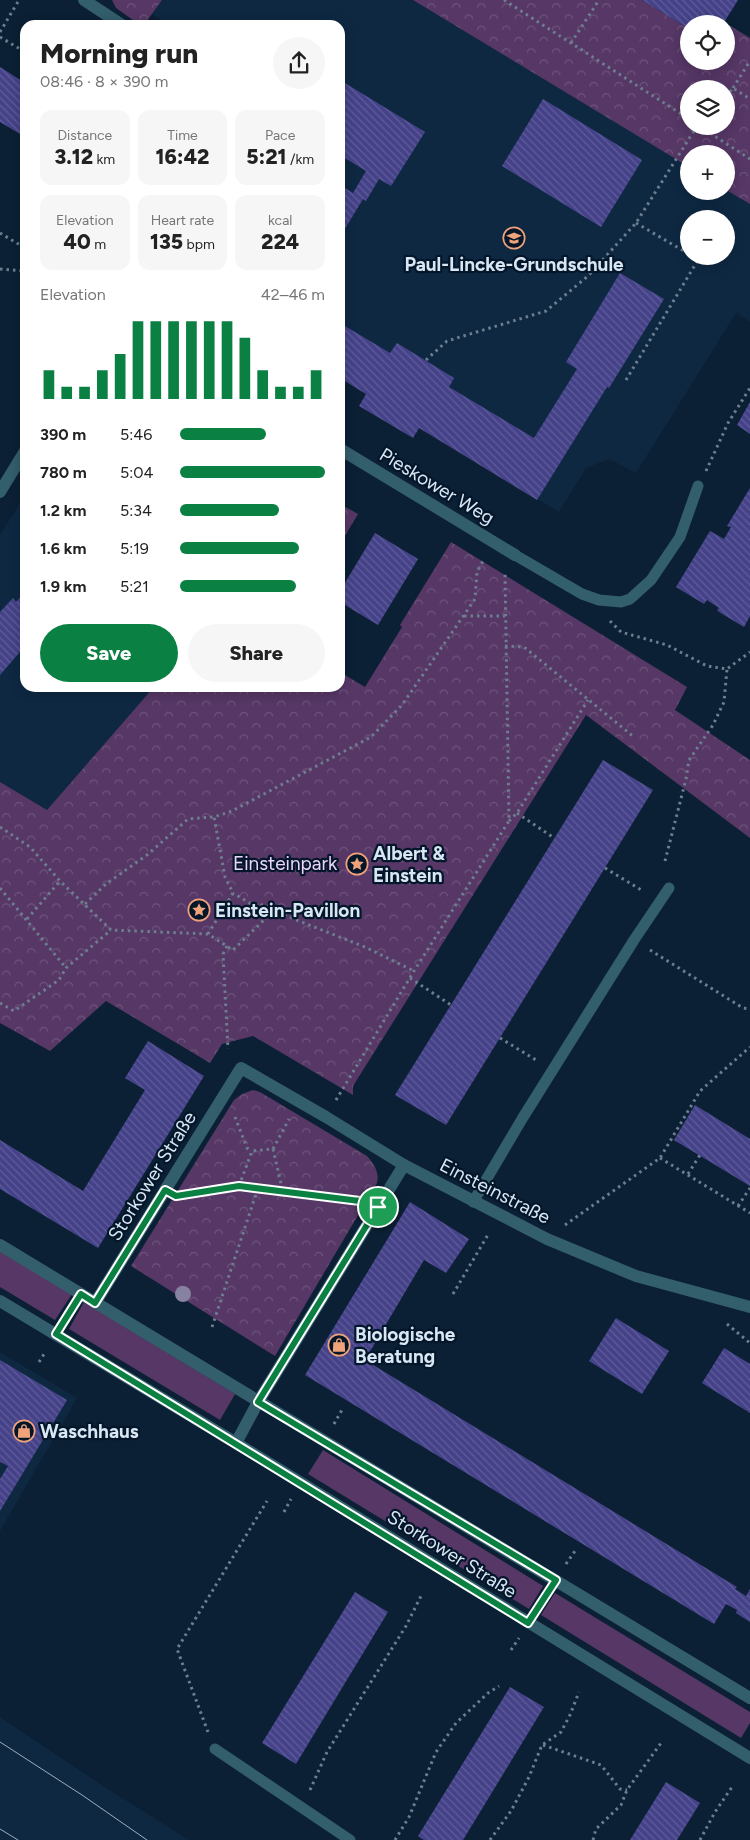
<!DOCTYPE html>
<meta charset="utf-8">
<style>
:root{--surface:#fff;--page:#f6f6f6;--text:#222;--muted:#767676;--accent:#0b8043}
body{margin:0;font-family:Figtree,sans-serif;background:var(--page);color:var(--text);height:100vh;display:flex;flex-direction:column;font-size:19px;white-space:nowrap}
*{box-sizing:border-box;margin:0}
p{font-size:16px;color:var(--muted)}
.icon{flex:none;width:28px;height:28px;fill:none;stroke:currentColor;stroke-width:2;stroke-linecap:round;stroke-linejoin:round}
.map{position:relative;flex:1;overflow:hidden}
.side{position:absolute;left:20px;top:20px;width:325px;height:672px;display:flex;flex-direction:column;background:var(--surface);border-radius:15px;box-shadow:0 2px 12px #0003}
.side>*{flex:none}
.fabs{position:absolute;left:680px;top:15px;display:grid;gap:10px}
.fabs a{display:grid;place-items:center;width:55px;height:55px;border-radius:50%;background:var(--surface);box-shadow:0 2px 12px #0003;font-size:25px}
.pin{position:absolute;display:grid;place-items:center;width:42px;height:42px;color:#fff;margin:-21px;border:2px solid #fff;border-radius:50%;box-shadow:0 1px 5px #0007}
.round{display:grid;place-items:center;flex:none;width:52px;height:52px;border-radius:26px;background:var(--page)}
.overview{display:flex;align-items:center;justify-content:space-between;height:85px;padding:0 20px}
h1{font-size:28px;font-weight:800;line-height:38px}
.metrics{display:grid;grid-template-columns:repeat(3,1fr);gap:8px;height:85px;padding:5px 20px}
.metrics div{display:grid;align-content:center;border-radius:12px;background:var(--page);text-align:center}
.metrics b{font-size:21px;font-weight:800}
.metrics small{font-size:14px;font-weight:400}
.metrics p{font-size:14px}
.chart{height:140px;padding:10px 20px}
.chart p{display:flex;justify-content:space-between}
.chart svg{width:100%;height:90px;margin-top:5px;stroke:var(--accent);stroke-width:6}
.action{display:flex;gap:10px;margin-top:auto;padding:10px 20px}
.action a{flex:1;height:58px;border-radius:30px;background:var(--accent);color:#fff;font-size:20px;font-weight:800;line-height:58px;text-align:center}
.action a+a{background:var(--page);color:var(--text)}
ul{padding:0 20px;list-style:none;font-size:16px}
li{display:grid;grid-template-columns:80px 60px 1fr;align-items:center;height:38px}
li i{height:12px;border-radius:6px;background:var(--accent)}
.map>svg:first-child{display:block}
</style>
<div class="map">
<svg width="750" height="1840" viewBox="0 0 750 1840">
<defs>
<pattern id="forest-crowns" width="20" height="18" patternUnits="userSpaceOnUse" patternTransform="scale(1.25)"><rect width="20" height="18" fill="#563766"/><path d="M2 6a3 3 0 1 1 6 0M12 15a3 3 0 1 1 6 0" fill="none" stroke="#6e547c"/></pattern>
<pattern id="building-back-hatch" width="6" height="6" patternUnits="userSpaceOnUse" patternTransform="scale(1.25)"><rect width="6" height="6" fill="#454289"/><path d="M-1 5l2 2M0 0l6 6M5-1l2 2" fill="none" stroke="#5f5d9a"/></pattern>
</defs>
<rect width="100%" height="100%" fill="#0b2034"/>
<!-- built -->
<g fill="#0e2842" fill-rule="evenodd">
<path d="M162 0H413L689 167V191H726V190L750 204V322L736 313 636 473 609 459 586 468 559 512 420 428 413 438 387 422 366 394 340 378V25H169L152 14ZM689 219H726V256H689Z"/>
<polygon points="25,495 25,688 153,688 47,810 0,782 0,535"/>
<polygon points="0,1352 77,1398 0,1531"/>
<polygon points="0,1717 100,1784 189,1840 0,1840"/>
</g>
<!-- green -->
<g fill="#563766">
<polygon points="0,1251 72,1294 55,1320 0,1287"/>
<polygon points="84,1302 235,1394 220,1420 69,1329"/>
<polygon points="323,1450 543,1586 529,1609 308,1474"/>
<polygon points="555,1593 750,1712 750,1723 741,1738 541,1615"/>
</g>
<!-- forest -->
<g fill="url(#forest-crowns)" fill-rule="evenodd">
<polygon points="112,0 162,0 144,25 140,25 116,8"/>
<path d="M413 0H642L689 29V61H726V24H723L724 22 750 38V204L726 190V154H689V167ZM689 89H726V126H689Z"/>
<polygon points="340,504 358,514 340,544"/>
<polygon points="451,542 687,687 675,710 750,760 750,838 586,715 353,1086 353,1095 253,1036 222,1044 210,1063 106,1001 50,1051 0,1023 0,782 47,810 153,688 340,688 340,672 365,687 402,627 400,625"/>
<path d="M253 1090 260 1092 367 1156C375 1165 379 1172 377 1183L275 1356 131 1266 234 1100 242 1094Z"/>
</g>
<!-- building -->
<g fill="url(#building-back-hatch)">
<polygon points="642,0 738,0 723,24 689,24 689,29"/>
<polygon points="0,67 25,83 25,137 0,122"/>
<polygon points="340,80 425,132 391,186 379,179 366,201 363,199 340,237 340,185 353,193 366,171 340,155"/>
<polygon points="543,99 642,160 601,227 502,166"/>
<polygon points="620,273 664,299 609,388 607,387 537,500 419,428 413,438 359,406 366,394 340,378 340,323 390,353 397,343 454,378 449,387 534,438 577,369 566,362"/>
<polygon points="750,402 750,434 737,425"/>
<polygon points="750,488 750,616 744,627 719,612 717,610 719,608 707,600 704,604 676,587 710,531 724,539 731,527 727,526"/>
<polygon points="375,533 418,559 378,625 340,602 340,591"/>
<polygon points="25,592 25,646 0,675 0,612 13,598 16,602"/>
<polygon points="603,760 653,790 446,1125 395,1095"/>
<polygon points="148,1041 204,1076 98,1248 0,1189 0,1140 83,1191 145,1090 125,1078"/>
<polygon points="695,1105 750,1139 750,1186 674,1140"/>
<polygon points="410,1202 469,1239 446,1273 424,1260 365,1360 737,1587 735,1589 746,1596 750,1589 750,1622 736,1613 737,1610 726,1604 714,1624 305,1375"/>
<polygon points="616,1318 669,1351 642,1394 589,1361"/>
<polygon points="724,1348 750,1364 750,1413 702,1383"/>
<polygon points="0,1360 67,1400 0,1511 0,1479 8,1466 0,1462"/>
<polygon points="355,1592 388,1612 296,1764 262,1743"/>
<polygon points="510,1687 544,1707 463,1840 424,1840 418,1836"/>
<polygon points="666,1782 700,1803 677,1840 630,1840"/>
</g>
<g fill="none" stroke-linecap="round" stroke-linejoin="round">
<!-- path -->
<g stroke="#6d7e8f" stroke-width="3" stroke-dasharray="2.5 4" stroke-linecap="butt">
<polyline points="504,0 689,119"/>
<polyline points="0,32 19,0"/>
<polyline points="0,37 25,52"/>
<polyline points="571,43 599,0"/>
<polyline points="733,88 750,61"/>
<polyline points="726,97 733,88 750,99"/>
<polyline points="699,126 750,159"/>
<polyline points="636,223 689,254"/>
<polyline points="0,233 25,248"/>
<polyline points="0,269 25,271"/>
<polyline points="426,360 447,341 546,311 588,276 636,223 697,126"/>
<polyline points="626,380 698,260 692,256"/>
<polyline points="706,471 728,423 750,388"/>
<polyline points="464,616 505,616"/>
<polyline points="610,621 621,632 667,645 707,666 727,669 750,652"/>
<polyline points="505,646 524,647 634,737"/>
<polyline points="517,813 554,838"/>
<polyline points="509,821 517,813 588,700"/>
<polyline points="0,827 30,847 60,881 111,930 208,934 233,950 265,919 253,905 233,893"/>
<polyline points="665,861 686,779 689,760 713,725 724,702 727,669"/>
<polyline points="605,868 643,891"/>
<polyline points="0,888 66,968"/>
<polyline points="85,904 106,884 147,855 188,819 214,817 232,811 371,737 402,705 475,599 477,572 484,559"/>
<polyline points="254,905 265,905 294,919 365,947 414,971"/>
<polyline points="27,919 60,881"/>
<polyline points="208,934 233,893 225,877 214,817"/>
<polyline points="227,946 223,954 228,1049"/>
<polyline points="650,950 743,1008 750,1009"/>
<polyline points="410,978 451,1005"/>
<polyline points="0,1003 14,1011 59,980 66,968 111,930"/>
<polyline points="500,1038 536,1060"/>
<polyline points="336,1100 414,971 509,821 505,573"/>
<polyline points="235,1117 247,1148 252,1151"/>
<polyline points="273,1149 289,1119"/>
<polyline points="660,1158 750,1213"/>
<polyline points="688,1174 700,1155"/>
<polyline points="239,1186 252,1151 273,1149 283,1192"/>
<polyline points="186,1194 239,1186 358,1201"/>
<polyline points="738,1206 750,1188"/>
<polyline points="565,1225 660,1158 700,1091 750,1047"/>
<polyline points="453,1294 489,1233"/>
<polyline points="727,1324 750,1343"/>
<polyline points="212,1327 258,1188"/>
<polyline points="39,1362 46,1351"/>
<polyline points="334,1424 343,1408"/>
<polyline points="284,1512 291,1499"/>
<polyline points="566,1564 575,1551"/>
<polyline points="511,1650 519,1638"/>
<polyline points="208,1732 177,1649 267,1501"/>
<polyline points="543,1745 601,1765 620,1789 627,1790"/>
<polyline points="310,1790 327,1752 406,1626 421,1596"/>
<polyline points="395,1840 409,1817 436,1752 456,1723 488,1693 499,1686"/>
<polyline points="490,1840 511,1811 529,1777 542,1745 561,1732 570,1715 579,1692"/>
<polyline points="593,1840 596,1829 621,1805 627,1790 661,1743"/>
<polyline points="700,1840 715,1812 732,1787"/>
</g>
<!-- service -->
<g stroke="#335e6b" stroke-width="11">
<polyline points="515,555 582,594 599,600 621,602 630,599 651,580 680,537 698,486"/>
<polyline points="473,1202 522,1119 634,940 669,888"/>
<polyline points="215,1749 350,1840"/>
</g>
<!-- minor -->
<g stroke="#335e6b" stroke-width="12">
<polyline points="84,0 122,25"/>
<polyline points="340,449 515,555"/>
<polyline points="0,492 25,451"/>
<polyline points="95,1303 241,1068 326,1117 404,1165 547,1239 636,1276 750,1307"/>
<polyline points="236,1443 258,1402 404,1165"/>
</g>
<!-- tertiary -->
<g stroke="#335e6b" stroke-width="12">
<polyline points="0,1245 750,1698"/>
<polyline points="0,1301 236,1443 750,1758"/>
</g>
<!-- tram -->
<g stroke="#9faebe" stroke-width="1">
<polyline points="0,1742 82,1795 147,1840"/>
<polyline points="0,1829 18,1840"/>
</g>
</g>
<!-- trees -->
<circle fill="#8782a1" cx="183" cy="1294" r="8"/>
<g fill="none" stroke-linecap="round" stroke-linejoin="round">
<!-- route casing -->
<g stroke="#fff" stroke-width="10">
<polygon id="route" points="239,1186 368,1202 378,1207 258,1402 556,1580 528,1623 56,1334 81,1294 95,1303 165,1190 176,1196"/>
</g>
<!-- route -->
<use href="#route" stroke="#0b8043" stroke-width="6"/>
</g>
<!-- icons -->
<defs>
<g id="school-ring" transform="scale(1.125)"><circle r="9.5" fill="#03162a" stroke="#f0a27a" stroke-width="1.5"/><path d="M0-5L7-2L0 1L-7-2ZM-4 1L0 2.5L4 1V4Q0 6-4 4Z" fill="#f0a27a"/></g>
<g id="sight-ring" transform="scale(1.125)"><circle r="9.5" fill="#03162a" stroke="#f0a27a" stroke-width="1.5"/><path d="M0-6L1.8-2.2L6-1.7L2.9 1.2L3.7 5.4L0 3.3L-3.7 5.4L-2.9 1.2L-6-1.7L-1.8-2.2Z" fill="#f0a27a"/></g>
<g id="shop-ring" transform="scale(1.125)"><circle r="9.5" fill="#03162a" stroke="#f0a27a" stroke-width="1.5"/><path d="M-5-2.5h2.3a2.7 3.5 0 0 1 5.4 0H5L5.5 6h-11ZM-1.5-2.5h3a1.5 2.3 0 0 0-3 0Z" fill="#f0a27a"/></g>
</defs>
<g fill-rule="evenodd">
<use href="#school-ring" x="514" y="238"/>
<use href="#sight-ring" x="357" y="864"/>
<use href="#sight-ring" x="199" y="910"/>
<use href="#shop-ring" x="339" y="1345"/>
<use href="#shop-ring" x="24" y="1431"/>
</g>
<g text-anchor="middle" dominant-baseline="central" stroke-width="4.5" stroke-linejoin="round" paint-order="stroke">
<!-- poi labels -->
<g font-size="19" font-weight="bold" fill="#d9e6f4" stroke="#03162a" text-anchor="start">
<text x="514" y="264" text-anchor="middle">Paul-Lincke-Grundschule</text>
<text x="373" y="853">Albert &amp;<tspan x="373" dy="22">Einstein</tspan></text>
<text x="215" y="910">Einstein-Pavillon</text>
<text x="355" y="1334">Biologische<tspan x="355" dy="22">Beratung</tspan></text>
<text x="40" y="1431">Waschhaus</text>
</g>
<!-- street labels -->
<g font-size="19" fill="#d9e6f4" stroke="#03162a">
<text transform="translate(437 486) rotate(31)">Pieskower Weg</text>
<text transform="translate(152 1176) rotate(-58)">Storkower Straße</text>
<text transform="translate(495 1191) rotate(27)">Einsteinstraße</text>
<text transform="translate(452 1554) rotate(32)">Storkower Straße</text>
</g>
<!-- park labels -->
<g font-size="19" fill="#ecd3fa" stroke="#03162a">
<text x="285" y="863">Einsteinpark</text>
</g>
</g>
</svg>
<div class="fabs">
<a><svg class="icon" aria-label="locate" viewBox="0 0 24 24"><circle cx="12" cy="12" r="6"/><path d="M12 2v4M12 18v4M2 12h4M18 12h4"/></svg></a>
<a><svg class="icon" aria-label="layers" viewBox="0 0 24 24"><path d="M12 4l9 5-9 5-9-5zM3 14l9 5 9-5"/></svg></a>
<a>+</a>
<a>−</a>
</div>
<div class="pin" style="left:378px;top:1207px;background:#1e9e55"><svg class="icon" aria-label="arrive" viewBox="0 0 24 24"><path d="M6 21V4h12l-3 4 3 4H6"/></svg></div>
<section class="side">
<div class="overview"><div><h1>Morning run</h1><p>08:46 · 8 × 390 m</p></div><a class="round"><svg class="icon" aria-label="share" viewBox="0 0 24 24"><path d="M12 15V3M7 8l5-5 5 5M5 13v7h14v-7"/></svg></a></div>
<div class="metrics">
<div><p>Distance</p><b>3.12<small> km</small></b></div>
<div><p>Time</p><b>16:42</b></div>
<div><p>Pace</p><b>5:21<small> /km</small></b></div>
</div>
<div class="metrics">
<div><p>Elevation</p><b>40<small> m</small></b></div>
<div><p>Heart rate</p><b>135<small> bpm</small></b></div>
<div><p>kcal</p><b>224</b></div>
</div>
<div class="chart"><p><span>Elevation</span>42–46 m</p>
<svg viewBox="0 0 160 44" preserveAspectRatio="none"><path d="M5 44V30M15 44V38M25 44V38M35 44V30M45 44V22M55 44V6M65 44V6M75 44V6M85 44V6M95 44V6M105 44V6M115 44V14M125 44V30M135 44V38M145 44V38M155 44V30"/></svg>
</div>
<ul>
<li><b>390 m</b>5:46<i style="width:59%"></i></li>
<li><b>780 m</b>5:04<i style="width:100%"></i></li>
<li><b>1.2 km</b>5:34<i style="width:68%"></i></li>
<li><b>1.6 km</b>5:19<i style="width:82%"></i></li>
<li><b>1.9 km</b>5:21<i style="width:80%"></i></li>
</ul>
<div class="action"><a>Save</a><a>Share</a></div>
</section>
</div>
